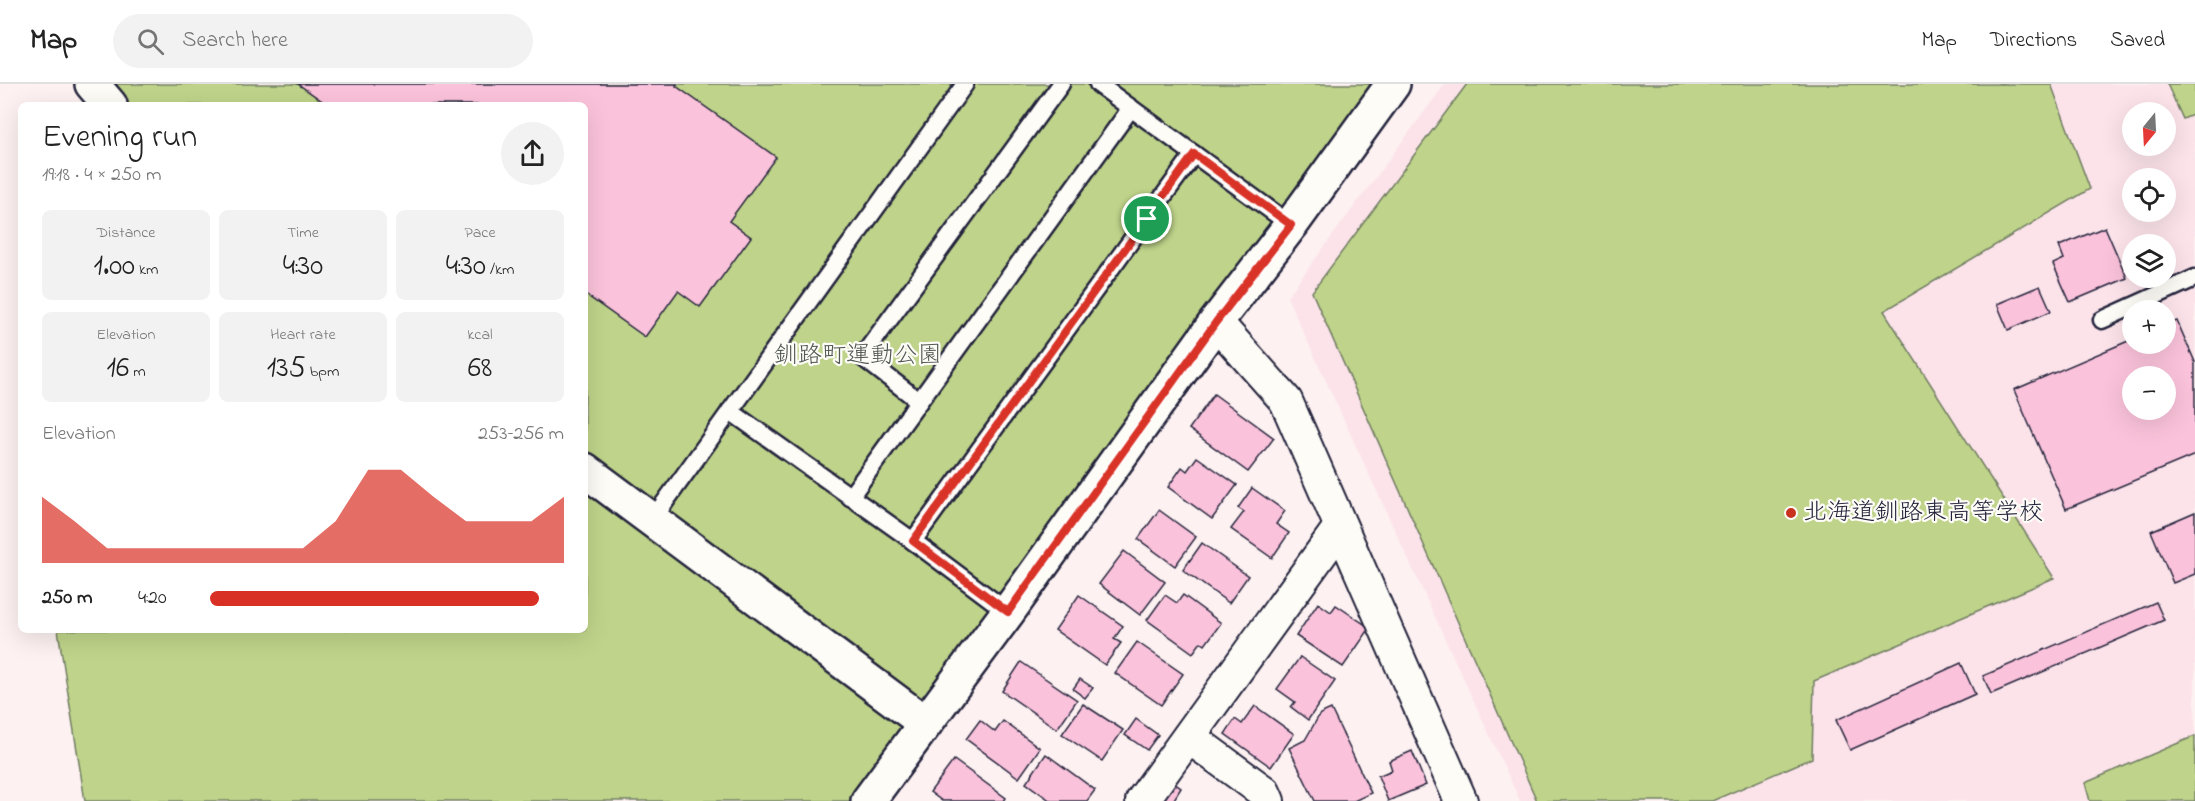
<!DOCTYPE html>
<meta charset="utf-8">
<style>
:root{--surface:#fff;--page:#f2f2f2;--text:#222;--muted:#767676;--line:#e0e0e0;--accent:#d93025}
body{margin:0;font-family:"Indie Flower","Klee One",sans-serif;background:var(--page);color:var(--text);height:100vh;display:flex;flex-direction:column;font-size:22px;white-space:nowrap}
*{box-sizing:border-box;margin:0}
p{font-size:20px;color:var(--muted)}
.icon{flex:none;width:33px;height:33px;fill:none;stroke:currentColor;stroke-width:2;stroke-linecap:round;stroke-linejoin:round}
.map{position:relative;flex:1;overflow:hidden}
.panel{position:absolute;left:18px;top:18px;width:570px;height:531px;display:flex;flex-direction:column;background:var(--surface);border-radius:9px;box-shadow:0 6px 24px #0002}
.panel>*{flex:none}
.needle{width:39px;rotate:198deg}
.controls{position:absolute;left:2122px;top:18px;display:grid;gap:12px}
.controls a{display:grid;place-items:center;width:54px;height:54px;border-radius:50%;background:var(--surface);box-shadow:0 6px 24px #0002;font-size:30px}
.pin{position:absolute;display:grid;place-items:center;width:51px;height:51px;color:#fff;margin:-26px;border:3px solid #fff;border-radius:50%;box-shadow:0 2px 6px #0007}
.round{display:grid;place-items:center;flex:none;width:63px;height:63px;border-radius:32px;background:var(--page)}
.summary{display:flex;align-items:center;justify-content:space-between;height:102px;padding:0 24px}
h1{font-size:33px;font-weight:600;line-height:45px}
.metrics{display:grid;grid-template-columns:repeat(3,1fr);gap:9px;height:102px;padding:6px 24px}
.metrics div{display:grid;align-content:center;border-radius:9px;background:var(--page);text-align:center}
.metrics b{font-size:30px;font-weight:600}
.metrics small{font-size:16px;font-weight:400}
.metrics p{font-size:16px}
.chart{height:168px;padding:12px 24px}
.chart p{display:flex;justify-content:space-between}
.chart svg{width:100%;height:108px;margin-top:6px;fill:var(--accent);opacity:.7}
ul{padding:0 24px;list-style:none;font-size:20px}
li{display:grid;grid-template-columns:96px 72px 1fr;align-items:center;height:45px}
li i{height:15px;border-radius:8px;background:var(--accent)}
header{display:flex;align-items:center;gap:36px;box-sizing:border-box;height:84px;padding:0 30px;background:var(--surface);border-bottom:2px solid var(--line)}
header strong{font-size:28px}
nav{display:flex;gap:33px;margin-inline-start:auto;font-size:21px}
.search{width:420px;height:54px;background:var(--page);display:flex;align-items:center;gap:15px;box-sizing:border-box;padding:0 21px;border-radius:33px;color:var(--muted);font-size:22px}
.map>svg:first-child{display:block}
</style>
<header>
<strong>Map</strong>
<div class="search"><svg class="icon" aria-label="search" viewBox="0 0 24 24"><circle cx="10" cy="10" r="6"/><path d="M15 15l6 6"/></svg>Search here</div>
<nav><a>Map</a><a>Directions</a><a>Saved</a></nav>
</header>
<div class="map">
<svg width="2195" height="717" viewBox="0 0 2195 717">
<rect width="100%" height="100%" fill="#fdf1f1"/>
<filter id="ink" filterUnits="userSpaceOnUse"><feTurbulence type="fractalNoise" baseFrequency=".0167" numOctaves="2"/><feDisplacementMap in="SourceGraphic" scale="12" xChannelSelector="R" yChannelSelector="G"/><feConvolveMatrix kernelMatrix="1 2 1 2 8 2 1 2 1" color-interpolation-filters="sRGB"/></filter>
<g filter="url(#ink)">
<!-- built -->
<path fill="#fce3ea" fill-rule="evenodd" d="M1445 0H2195V717H1520L1287 213ZM2133 28H2166V62H2133ZM2133 94H2166V128H2133ZM2133 160H2166V194H2133ZM2133 226H2166V260H2133ZM2133 292H2166V326H2133Z"/>
<!-- green -->
<g fill="#bfd48a" stroke="#707b62" stroke-width="1.5">
<polygon points="92,0 1393,0 868,717 85,717 58,546 585,546 585,21 110,21"/>
<polygon points="1467,0 2051,0 2090,105 1884,227 2054,494 1814,597 1812,674 1712,717 1537,717 1312,208"/>
<polygon points="2167,0 2195,0 2195,30 2183,35"/>
<polygon points="2195,652 2195,717 2090,717 2085,699"/>
</g>
<!-- building -->
<g fill="#fbc3db" stroke="#22223b" stroke-width="1.5" fill-rule="evenodd">
<polygon points="298,0 677,0 676,2 776,73 729,137 751,153 700,223 678,207 645,253 585,210 585,21 319,21 322,17"/>
<polygon points="2105,143 2127,194 2070,218 2053,180 2064,175 2059,162"/>
<polygon points="2040,202 2051,227 2008,246 1997,220"/>
<path d="M2177 237 2195 278V371L2066 425 2014 306 2133 255V260H2166V241ZM2133 292H2166V326H2133Z"/>
<polygon points="1214,310 1274,354 1248,388 1189,345"/>
<polygon points="1197,373 1237,401 1212,435 1168,403 1182,383 1187,387"/>
<polygon points="1252,404 1285,427 1276,440 1289,449 1272,474 1231,445 1244,428 1238,424"/>
<polygon points="1159,426 1196,453 1175,482 1138,455"/>
<polygon points="2195,428 2195,490 2173,499 2151,447"/>
<polygon points="1202,459 1248,492 1229,519 1183,486"/>
<polygon points="1124,467 1165,498 1140,531 1099,500"/>
<polygon points="1079,511 1123,542 1114,555 1121,559 1105,581 1055,546"/>
<polygon points="1165,511 1177,519 1183,511 1221,539 1205,561 1201,558 1193,569 1147,536"/>
<polygon points="2156,518 2164,536 1991,610 1983,592"/>
<polygon points="1318,519 1331,528 1336,521 1370,544 1343,583 1296,552"/>
<polygon points="1137,558 1183,590 1161,621 1115,589"/>
<polygon points="1300,573 1335,597 1308,636 1291,623 1295,618 1277,605"/>
<polygon points="1021,578 1077,616 1057,645 1002,607"/>
<polygon points="1961,579 1975,610 1850,666 1836,636"/>
<polygon points="1080,595 1093,604 1085,614 1073,605"/>
<polygon points="1083,620 1123,646 1102,677 1062,650"/>
<polygon points="1255,622 1294,650 1271,683 1225,650 1235,635 1242,640"/>
<polygon points="1331,625 1371,709 1354,717 1315,717 1289,664 1305,656 1320,630"/>
<polygon points="1136,635 1158,651 1147,666 1125,651"/>
<polygon points="980,636 995,648 1003,637 1040,664 1019,694 966,655"/>
<polygon points="1412,667 1426,701 1388,717 1378,692 1392,686 1389,677"/>
<polygon points="1046,670 1095,706 1087,717 1051,717 1026,699"/>
<polygon points="954,676 1006,714 1004,717 942,717 930,708"/>
<polygon points="1174,699 1181,704 1173,717 1162,717"/>
</g>
<g fill="none" stroke-linecap="round" stroke-linejoin="round">
<!-- service casing -->
<g stroke="#22223b" stroke-width="21">
<g id="service">
<polyline points="1098,0 1291,141"/>
<polyline points="2102,236 2195,194"/>
<polyline points="919,317 862,273 1061,0"/>
<polyline points="730,327 913,457 1008,528"/>
<polyline points="850,413 1131,24"/>
<polyline points="652,436 965,0"/>
<polyline points="913,457 1194,70"/>
</g>
</g>
<!-- minor casing -->
<g stroke="#22223b" stroke-width="36">
<g id="minor">
<polyline points="1216,238 1286,317 1461,717"/>
<polyline points="1189,653 1264,708 1268,717"/>
<polyline points="1142,717 1340,443"/>
</g>
</g>
<!-- tertiary casing -->
<g stroke="#22223b" stroke-width="38">
<g id="tertiary">
<polyline points="92,0 110,21"/>
<polyline points="585,386 925,639"/>
<polyline points="868,717 1008,528 1216,238 1291,141 1393,0"/>
</g>
</g>
<!-- service -->
<use href="#service" stroke="#fdfcf7" stroke-width="16"/>
<!-- minor -->
<use href="#minor" stroke="#fdfcf7" stroke-width="32"/>
<!-- tertiary -->
<use href="#tertiary" stroke="#fdfcf7" stroke-width="33"/>
</g>
</g>
<g fill="none" stroke-linecap="round" stroke-linejoin="round" filter="url(#ink)">
<!-- route casing -->
<g stroke="#fff" stroke-width="12">
<polygon id="route" points="1194,70 1291,141 1216,238 1008,528 913,457"/>
</g>
<!-- route -->
<use href="#route" stroke="#d93025" stroke-width="8"/>
</g>
<!-- markers -->
<circle fill="#c8321e" stroke="#fdfcf7" stroke-width="2" cx="1791" cy="429" r="6"/>
<g text-anchor="middle" dominant-baseline="central" stroke-width="4.5" stroke-linejoin="round" paint-order="stroke">
<!-- park labels -->
<g font-size="24" fill="#515753" stroke="#fdfcf7">
<text x="858" y="272">釧路町運動公園</text>
</g>
<!-- poi labels -->
<g font-size="24" fill="#22223b" stroke="#fdfcf7" text-anchor="start">
<text x="1803" y="429">北海道釧路東高等学校</text>
</g>
</g>
</svg>
<div class="controls">
<a><svg class="needle" viewBox="-14 -14 28 28"><path d="M0-13l5 13h-10z" fill="#e53935"/><path d="M0 13l5-13h-10z" fill="#767676"/></svg></a>
<a><svg class="icon" aria-label="locate" viewBox="0 0 24 24"><circle cx="12" cy="12" r="6"/><path d="M12 2v4M12 18v4M2 12h4M18 12h4"/></svg></a>
<a><svg class="icon" aria-label="layers" viewBox="0 0 24 24"><path d="M12 4l9 5-9 5-9-5zM3 14l9 5 9-5"/></svg></a>
<a>+</a>
<a>−</a>
</div>
<div class="pin" style="left:1147px;top:135px;background:#1e9e55"><svg class="icon" aria-label="arrive" viewBox="0 0 24 24"><path d="M6 21V4h12l-3 4 3 4H6"/></svg></div>
<section class="panel">
<div class="summary"><div><h1>Evening run</h1><p>19:18 · 4 × 250 m</p></div><a class="round"><svg class="icon" aria-label="share" viewBox="0 0 24 24"><path d="M12 15V3M7 8l5-5 5 5M5 13v7h14v-7"/></svg></a></div>
<div class="metrics">
<div><p>Distance</p><b>1.00<small> km</small></b></div>
<div><p>Time</p><b>4:30</b></div>
<div><p>Pace</p><b>4:30<small> /km</small></b></div>
</div>
<div class="metrics">
<div><p>Elevation</p><b>16<small> m</small></b></div>
<div><p>Heart rate</p><b>135<small> bpm</small></b></div>
<div><p>kcal</p><b>68</b></div>
</div>
<div class="chart"><p><span>Elevation</span>253–256 m</p>
<svg viewBox="0 0 160 44" preserveAspectRatio="none"><path d="M0 44V17L10 27L20 38L30 38L40 38L50 38L60 38L70 38L80 38L90 27L100 6L110 6L120 17L130 27L140 27L150 27L160 17V44z"/></svg>
</div>
<ul>
<li><b>250 m</b>4:20<i style="width:93%"></i></li>
</ul>
</section>
</div>
